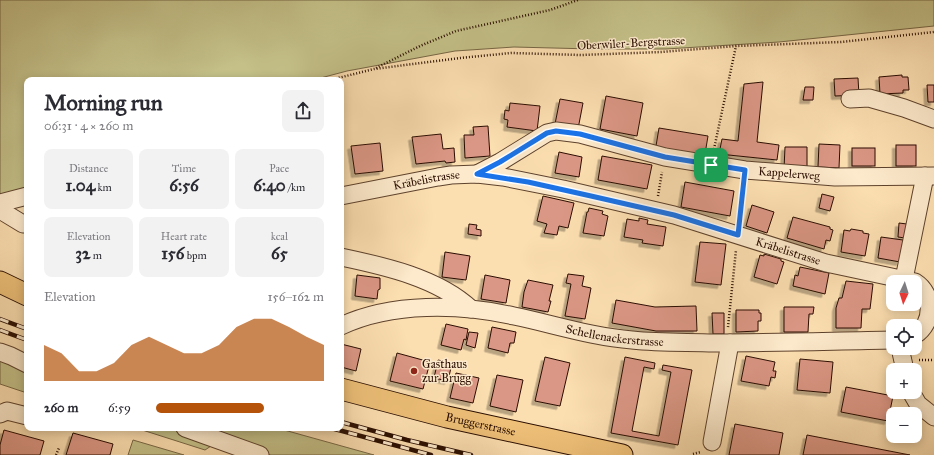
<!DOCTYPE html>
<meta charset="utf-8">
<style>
:root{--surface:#fff;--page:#f2f2f3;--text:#2b2b33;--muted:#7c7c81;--accent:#b45309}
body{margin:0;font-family:"IM FELL Great Primer",serif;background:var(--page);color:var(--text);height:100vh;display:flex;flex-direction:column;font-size:15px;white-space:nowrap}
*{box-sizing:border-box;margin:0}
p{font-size:13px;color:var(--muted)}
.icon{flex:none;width:22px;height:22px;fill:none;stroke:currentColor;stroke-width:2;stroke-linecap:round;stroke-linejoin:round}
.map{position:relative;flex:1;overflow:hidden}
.sheet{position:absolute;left:24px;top:77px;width:320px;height:354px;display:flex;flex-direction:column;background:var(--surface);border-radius:8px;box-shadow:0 2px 10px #0003}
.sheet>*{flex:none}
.needle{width:26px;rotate:184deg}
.buttons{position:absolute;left:886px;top:275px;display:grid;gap:8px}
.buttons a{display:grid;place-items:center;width:36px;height:36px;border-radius:8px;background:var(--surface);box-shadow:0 2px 10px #0003;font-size:20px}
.pin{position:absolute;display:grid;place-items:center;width:34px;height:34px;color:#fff;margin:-17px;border-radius:8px;box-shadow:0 2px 6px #0006}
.round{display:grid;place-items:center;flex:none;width:42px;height:42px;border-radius:8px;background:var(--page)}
.head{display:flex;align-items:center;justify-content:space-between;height:68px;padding:0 20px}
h1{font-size:22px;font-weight:700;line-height:30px}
.stats{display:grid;grid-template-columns:repeat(3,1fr);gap:6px;height:68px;padding:4px 20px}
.stats div{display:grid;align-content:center;border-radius:8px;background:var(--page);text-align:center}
.stats b{font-size:17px;font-weight:700}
.stats small{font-size:11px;font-weight:400}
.stats p{font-size:11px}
.chart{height:112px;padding:8px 20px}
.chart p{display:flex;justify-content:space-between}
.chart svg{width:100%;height:72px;margin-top:4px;fill:var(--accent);opacity:.7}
ul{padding:0 20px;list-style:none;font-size:13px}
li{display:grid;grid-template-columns:64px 48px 1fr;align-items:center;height:30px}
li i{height:10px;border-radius:5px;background:var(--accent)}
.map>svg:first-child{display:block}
</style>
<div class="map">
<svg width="934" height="455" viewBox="0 0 934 455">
<defs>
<filter id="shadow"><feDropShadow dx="-3.5" dy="3.5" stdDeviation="0" flood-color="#0004"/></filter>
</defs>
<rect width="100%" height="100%" fill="#fcdfb1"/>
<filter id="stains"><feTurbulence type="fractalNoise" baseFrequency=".005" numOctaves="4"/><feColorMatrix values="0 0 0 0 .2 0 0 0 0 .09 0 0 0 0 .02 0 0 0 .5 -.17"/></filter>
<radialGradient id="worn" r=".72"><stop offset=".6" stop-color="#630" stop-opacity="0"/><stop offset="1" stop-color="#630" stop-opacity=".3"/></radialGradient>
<!-- green -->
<g fill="#c4c088" stroke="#764">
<polygon points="0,0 934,0 934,26 779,42 666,49 592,49 514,47 455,51 347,71 313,80 27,80 27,187 5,195 0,194"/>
<polygon points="0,358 27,362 27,393 0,384"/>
<polygon points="136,428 277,428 374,455 271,455 220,440 205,450"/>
<polygon points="133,440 184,455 128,455"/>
</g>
<!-- building -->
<g fill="#db9785" stroke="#2a0d00" filter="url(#shadow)">
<polygon points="902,75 902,77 908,77 909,90 903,90 903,93 880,94 879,77"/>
<polygon points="858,78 859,95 835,96 834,79"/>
<polygon points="763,82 757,142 779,145 777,160 719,154 722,139 738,141 744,84"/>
<polygon points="927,85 934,85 934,102 928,102"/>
<polygon points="805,87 814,87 813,100 803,100"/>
<polygon points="606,96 643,103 637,136 600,129"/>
<polygon points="560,99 583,103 578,129 555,124"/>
<polygon points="510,103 540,106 537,131 507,127 508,120 504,119 505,110 509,111"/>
<polygon points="488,126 490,156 465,158 464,135 474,135 473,127"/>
<polygon points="659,128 708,136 704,160 655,152"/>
<polygon points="441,134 443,149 454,148 455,162 446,163 445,161 416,164 412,137"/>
<polygon points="380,143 383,171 355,174 351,146"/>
<polygon points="819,144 840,145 839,168 818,167"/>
<rect x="896" y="145" width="20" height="21"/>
<polygon points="785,147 807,147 807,169 784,169"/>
<rect x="852" y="148" width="23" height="18"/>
<polygon points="559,152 582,157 579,177 555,173"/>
<polygon points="602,156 652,165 647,189 598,180"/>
<polygon points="685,182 734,191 730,216 681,207"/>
<polygon points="822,194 834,197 830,211 819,208"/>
<polygon points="543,196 574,203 568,228 559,226 557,235 544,233 547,224 537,221"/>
<polygon points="752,205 774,212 767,233 746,226"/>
<polygon points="589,208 603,211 602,214 608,216 604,236 583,233 587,212 588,212"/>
<polygon points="793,217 830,227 830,229 833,230 830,241 826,240 824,249 787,238"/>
<polygon points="639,218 648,220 647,224 666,227 663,246 642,243 643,240 624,237 627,219 639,221"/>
<polygon points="899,223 907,224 905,238 898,237"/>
<polygon points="469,224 477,225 476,229 481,230 481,236 468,234"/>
<polygon points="851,229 863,231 863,233 869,234 865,256 841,252 844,230 850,231"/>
<polygon points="881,237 903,240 900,262 878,258"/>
<polygon points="700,242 726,244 721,285 695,282"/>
<polygon points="445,252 470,256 466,280 442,277"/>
<polygon points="764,254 781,259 781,261 784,262 777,284 754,277 760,255 764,256"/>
<polygon points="800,267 829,273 825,294 793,286 795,275 798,276"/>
<polygon points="568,274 584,276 582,286 591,288 585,319 565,316 571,284 566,283"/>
<polygon points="357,275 380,278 380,289 378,290 377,299 355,296"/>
<polygon points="485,275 510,280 506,303 481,299"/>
<polygon points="528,280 553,285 549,301 551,301 548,312 522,307 524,292"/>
<polygon points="846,281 873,284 870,309 862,309 861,328 836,328 836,308 839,298 842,298"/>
<polygon points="616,300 655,307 696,306 697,331 656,331 612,323"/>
<polygon points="784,307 814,307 813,314 809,314 808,332 784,332"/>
<polygon points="736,310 759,310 759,313 761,313 761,321 758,321 758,331 736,332"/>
<polygon points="712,313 724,313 724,334 713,334"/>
<polygon points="446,324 468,329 466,340 464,339 461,350 441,345"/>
<polygon points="492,327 516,332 514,343 510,343 508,353 488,348"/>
<polygon points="469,332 478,333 475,348 466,345"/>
<polygon points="341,344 361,349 356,371 341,367"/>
<polygon points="397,353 430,362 423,389 390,381"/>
<polygon points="746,356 775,362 773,371 776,371 775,378 771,377 769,386 741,381"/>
<polygon points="545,357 570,363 560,406 535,401"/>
<polygon points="625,357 655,363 654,369 644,367 632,431 659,436 671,372 662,370 663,365 692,370 678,445 611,433"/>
<polygon points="800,359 833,362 830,393 797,390"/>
<polygon points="438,360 452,363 448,381 434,378"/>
<polygon points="456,373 479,378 473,403 450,398"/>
<polygon points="497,375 523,380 516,412 490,406"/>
<polygon points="846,387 893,396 888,421 841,412"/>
<polygon points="735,424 783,433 779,455 729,455"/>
<polygon points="4,430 44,441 40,455 0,455 0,445"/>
<polygon points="73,433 113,444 110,455 66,455"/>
<polygon points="807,435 910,455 803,455"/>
</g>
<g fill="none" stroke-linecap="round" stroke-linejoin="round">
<!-- minor casing -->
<g stroke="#5e422c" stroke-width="19">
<g id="minor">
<polyline points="850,99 869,98 904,108 934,119"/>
<path id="s1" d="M477 174 500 162 547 133 556 131 580 134 665 157 745 170 835 177 934 176"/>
<path id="s2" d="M341 196 438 177 451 175 477 174 503 177 563 189 674 215 826 263 915 282C934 294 934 323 915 335"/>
<polyline points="0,203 27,196"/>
<polyline points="0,210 23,224"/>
<path d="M341 257C384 266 438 278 471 309"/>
<polyline points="904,279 925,176"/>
<path id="s3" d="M341 326C392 302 460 304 514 316 553 324 592 337 632 340 660 343 687 342 714 343 774 343 833 341 893 340"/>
<polyline points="900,348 905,370"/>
<polyline points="0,352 11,356 27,364"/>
<polyline points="911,392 918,404 934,417"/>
<polyline points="0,414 7,411 27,416"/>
<polyline points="185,428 260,455"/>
<polyline points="712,442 730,343"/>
</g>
</g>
<!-- major casing -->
<g stroke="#2a0d00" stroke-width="23">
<g id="major">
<polyline points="0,282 27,295"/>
<path id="s4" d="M341 389 447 417 622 455"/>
</g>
</g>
<!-- path -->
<g stroke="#2a0d00" stroke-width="2.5" stroke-dasharray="1 2" stroke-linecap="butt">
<polyline points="376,68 420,46 456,31 550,10 578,0"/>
<polyline points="330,80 374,69 460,58 511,53 581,55 661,52 736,46 841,42 934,32"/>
<polyline points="714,149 736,46"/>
<polyline points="658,196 662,172"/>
<polyline points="739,220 744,185"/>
<polyline points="728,327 736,250"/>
<polyline points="919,360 934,360"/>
<polyline points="693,454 701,452"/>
<polyline points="56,455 59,448"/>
</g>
<!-- minor -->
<use href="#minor" stroke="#fdeacc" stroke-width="17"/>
<!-- major -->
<use href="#major" stroke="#eec078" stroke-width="21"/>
<!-- rail casing -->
<g stroke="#2a0d00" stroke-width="4.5">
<g id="rail">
<polyline points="0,319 27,329"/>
<polyline points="0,330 27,340"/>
<polyline points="341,422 407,440 471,455"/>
<polyline points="331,428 431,455"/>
</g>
</g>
<!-- rail -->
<use href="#rail" stroke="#fdeacc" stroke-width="3" stroke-dasharray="9" stroke-linecap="butt"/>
</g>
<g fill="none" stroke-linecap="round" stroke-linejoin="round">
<!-- route casing -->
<g stroke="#fff" stroke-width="8">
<polygon id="route" points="556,131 580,134 665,157 745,170 738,235 674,215 591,196 528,182 477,174 500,162 547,133"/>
</g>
<!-- route -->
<use href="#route" stroke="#1a73e8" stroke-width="5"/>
</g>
<!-- markers -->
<circle fill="#8f2418" stroke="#fdeacc" stroke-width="1.5" cx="414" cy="371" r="4"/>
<g text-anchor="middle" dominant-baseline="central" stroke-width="3" stroke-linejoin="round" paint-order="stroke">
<!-- street labels -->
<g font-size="12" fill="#2a0d00" stroke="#fdeacc">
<text transform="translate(631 43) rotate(-3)">Oberwiler-Bergstrasse</text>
<text stroke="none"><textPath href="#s1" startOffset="328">Kappelerweg</textPath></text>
<text stroke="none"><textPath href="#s2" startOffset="87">Kräbelistrasse</textPath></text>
<text stroke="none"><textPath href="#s2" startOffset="459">Kräbelistrasse</textPath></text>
<text stroke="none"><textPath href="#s3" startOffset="279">Schellenackerstrasse</textPath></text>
<text stroke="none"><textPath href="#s4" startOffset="144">Bruggerstrasse</textPath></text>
</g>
<!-- poi labels -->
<g font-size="12" fill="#2a0d00" stroke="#fdeacc" text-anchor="start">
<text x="422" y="364">Gasthaus<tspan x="422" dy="14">zur Brugg</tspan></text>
</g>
</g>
<rect width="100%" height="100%" filter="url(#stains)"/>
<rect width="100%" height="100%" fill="url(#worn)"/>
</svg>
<div class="buttons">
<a><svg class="needle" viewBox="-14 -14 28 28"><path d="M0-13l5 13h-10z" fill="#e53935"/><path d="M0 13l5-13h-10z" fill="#7c7c81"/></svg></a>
<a><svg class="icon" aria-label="locate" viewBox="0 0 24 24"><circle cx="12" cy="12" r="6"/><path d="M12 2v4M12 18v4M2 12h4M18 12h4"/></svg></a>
<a>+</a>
<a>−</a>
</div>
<div class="pin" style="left:711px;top:165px;background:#1e9e55"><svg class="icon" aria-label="arrive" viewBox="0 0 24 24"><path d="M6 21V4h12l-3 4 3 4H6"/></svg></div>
<section class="sheet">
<div class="head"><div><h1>Morning run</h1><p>06:31 · 4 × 260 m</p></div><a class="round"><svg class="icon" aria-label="share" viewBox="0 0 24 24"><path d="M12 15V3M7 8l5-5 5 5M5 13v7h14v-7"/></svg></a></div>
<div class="stats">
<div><p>Distance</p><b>1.04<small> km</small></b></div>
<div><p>Time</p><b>6:56</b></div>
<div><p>Pace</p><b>6:40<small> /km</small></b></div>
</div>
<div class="stats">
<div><p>Elevation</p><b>32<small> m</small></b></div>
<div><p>Heart rate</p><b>156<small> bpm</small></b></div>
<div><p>kcal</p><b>65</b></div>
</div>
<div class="chart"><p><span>Elevation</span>156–162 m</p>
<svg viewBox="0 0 160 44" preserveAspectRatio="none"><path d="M0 44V22L10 27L20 38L30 38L40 33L50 22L60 17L70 22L80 27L90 27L100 22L110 11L120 6L130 6L140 11L150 17L160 22V44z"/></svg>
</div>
<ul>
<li><b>260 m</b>6:59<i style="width:64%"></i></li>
</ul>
</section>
</div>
